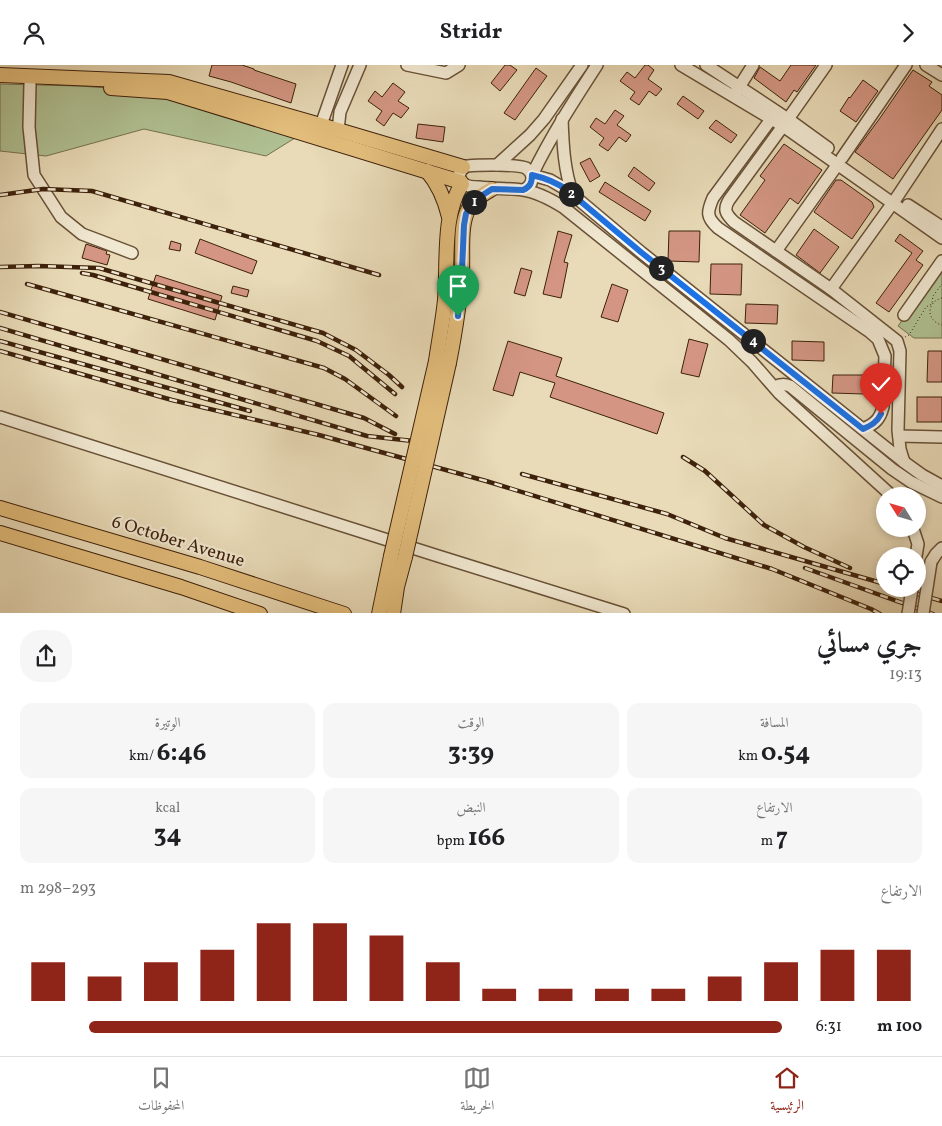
<!DOCTYPE html>
<html lang="ar">
<meta charset="utf-8">
<style>
:root{--surface:#fff;--page:#f6f6f6;--text:#202124;--muted:#757577;--line:#e0e0e0;--accent:#8f2418}
body{margin:0;font-family:Vollkorn,Amiri,serif;background:var(--page);color:var(--text);direction:rtl;height:100vh;display:flex;flex-direction:column;font-size:19px;white-space:nowrap}
*{box-sizing:border-box;margin:0}
p{font-size:16px;color:var(--muted)}
.icon{flex:none;width:28px;height:28px;fill:none;stroke:currentColor;stroke-width:2;stroke-linecap:round;stroke-linejoin:round}
.map{position:relative;height:548px;overflow:hidden;direction:ltr}
.details{display:flex;flex-direction:column;background:var(--surface);flex:1}
.details>*{flex:none}
.needle{width:32px;rotate:307deg}
.fabs{position:absolute;left:876px;top:422px;display:grid;gap:10px}
.fabs a{display:grid;place-items:center;width:50px;height:50px;border-radius:50%;background:var(--surface);box-shadow:0 2px 8px #0003;font-size:25px}
.pin{position:absolute;display:grid;place-items:center;width:42px;height:42px;color:#fff;margin:-51px -21px;border-radius:50% 50% 50% 0;rotate:-45deg;box-shadow:0 0 5px #0007}
.pin .icon{rotate:45deg}
.km{position:absolute;width:25px;height:25px;margin:-12px;border-radius:50%;background:#222;color:#fff;font-size:14px;line-height:25px;text-align:center}
.round{display:grid;place-items:center;flex:none;width:52px;height:52px;border-radius:20px;background:var(--page)}
.overview{display:flex;align-items:center;justify-content:space-between;height:85px;padding:0 20px}
h1{font-size:28px;font-weight:700;line-height:38px}
.metrics{display:grid;grid-template-columns:repeat(3,1fr);gap:8px;height:85px;padding:5px 20px}
.metrics div{display:grid;align-content:center;border-radius:12px;background:var(--page);text-align:center}
.metrics b{font-size:25px;font-weight:700}
.metrics small{font-size:14px;font-weight:400}
.metrics p{font-size:14px}
.chart{height:140px;padding:10px 20px}
.chart p{display:flex;justify-content:space-between}
.chart svg{width:100%;height:90px;margin-top:5px;stroke:var(--accent);stroke-width:6}
ul{padding:0 20px;list-style:none;font-size:16px}
li{display:grid;grid-template-columns:80px 60px 1fr;align-items:center;height:38px}
li i{height:12px;border-radius:6px;background:var(--accent)}
header{display:flex;justify-content:space-between;align-items:center;height:65px;padding:0 20px;background:var(--surface);font-size:22px;font-weight:700}
.menu{display:flex;justify-content:space-around;align-items:center;height:70px;border-top:1px solid var(--line);background:var(--surface);font-size:14px;color:var(--muted)}
.menu a{display:grid;justify-items:center;gap:2px}
.menu .active{color:var(--accent)}
.map>svg:first-child{display:block}
</style>
<header><svg class="icon" aria-label="forward" viewBox="0 0 24 24"><path d="M9 5l7 7-7 7"/></svg>Stridr<svg class="icon" aria-label="person" viewBox="0 0 24 24"><circle cx="12" cy="8" r="4"/><path d="M4 21q1-7 8-7t8 7"/></svg></header>
<div class="map">
<svg width="942" height="549" viewBox="0 0 942 549">
<rect width="100%" height="100%" fill="#e9dbb8"/>
<filter id="stains"><feTurbulence type="fractalNoise" baseFrequency=".004" numOctaves="4"/><feColorMatrix values="0 0 0 0 .2 0 0 0 0 .09 0 0 0 0 .02 0 0 0 .5 -.17"/></filter>
<radialGradient id="worn" r=".72"><stop offset=".6" stop-color="#630" stop-opacity="0"/><stop offset="1" stop-color="#630" stop-opacity=".3"/></radialGradient>
<!-- green -->
<g fill="#b0c193" stroke="#76714e">
<polygon points="0,19 78,21 168,27 303,68 266,91 144,64 46,91 0,86"/>
<polygon points="942,200 942,273 914,273 898,261"/>
</g>
<!-- building -->
<g fill="#d49683" stroke="#3d210a">
<polygon points="212,0 242,0 254,4 254,5 296,19 291,38 231,17 209,11"/>
<polygon points="505,0 510,0 517,5 500,26 491,18"/>
<polygon points="645,0 648,0 654,5 648,14 662,24 656,31 649,26 639,40 630,34 635,27 620,16 627,7 635,13"/>
<polygon points="791,0 816,0 797,27 794,25 786,37 754,13 760,2 780,16"/>
<polygon points="536,3 547,11 515,55 504,48"/>
<polygon points="913,5 932,17 929,21 942,30 942,45 893,114 855,87 880,53"/>
<polygon points="863,15 878,26 856,57 840,46 849,32 850,33"/>
<polygon points="393,18 405,27 398,36 409,43 401,53 393,48 384,61 376,55 382,46 368,36 375,26 382,32"/>
<polygon points="683,31 704,46 698,54 677,39"/>
<polygon points="615,45 624,51 617,60 631,70 626,77 619,72 608,86 599,80 604,73 590,62 596,53 605,59"/>
<polygon points="716,55 737,70 731,78 709,63"/>
<polygon points="418,59 445,62 443,77 416,73"/>
<polygon points="784,79 822,105 798,139 790,133 765,168 740,150 765,115 760,111"/>
<polygon points="590,93 600,111 590,117 580,98"/>
<polygon points="634,102 655,118 649,126 628,111"/>
<polygon points="836,115 841,115 872,137 874,142 852,174 814,147"/>
<polygon points="605,117 651,146 645,156 599,127"/>
<polygon points="814,164 839,182 820,208 796,190"/>
<polygon points="558,166 572,170 564,197 568,198 561,233 543,229"/>
<polygon points="669,166 700,166 699,197 668,196"/>
<polygon points="900,169 923,186 916,195 923,200 889,247 876,238 912,188 895,176"/>
<polygon points="200,174 257,196 252,209 195,188"/>
<polygon points="171,176 181,179 180,186 169,184"/>
<polygon points="86,179 107,186 106,189 110,190 107,200 82,193"/>
<polygon points="711,199 742,199 741,230 710,229"/>
<polygon points="521,203 532,206 525,231 514,228"/>
<polygon points="156,210 222,231 215,255 148,234"/>
<polygon points="612,219 628,225 618,257 601,252"/>
<polygon points="233,221 249,225 247,232 231,228"/>
<polygon points="746,239 778,240 777,259 745,258"/>
<polygon points="689,274 708,279 699,312 681,308"/>
<polygon points="508,276 562,293 556,311 664,348 657,369 550,332 555,318 520,307 513,331 493,325"/>
<polygon points="792,276 824,277 824,296 792,295"/>
<polygon points="928,286 942,286 942,317 927,317"/>
<polygon points="833,310 865,310 864,329 832,328"/>
<rect x="917" y="332" width="25" height="25"/>
</g>
<g fill="none" stroke-linecap="round" stroke-linejoin="round">
<!-- minor casing -->
<g stroke="#685036" stroke-width="14">
<g id="minor">
<polyline points="407,0 446,8 459,0"/>
<path d="M597 0C573 37 551 71 532 110L550 115 567 125 642 188 904 397 922 410 942 421"/>
<polyline points="681,0 783,61 942,173"/>
<polyline points="706,0 788,54 828,83"/>
<polyline points="926,0 942,10"/>
<polyline points="30,19 29,62 34,110 61,152 82,169 132,188"/>
<polyline points="736,27 753,0"/>
<path d="M772 53 713 133C707 147 706 152 718 163L870 267 878 274 885 291 883 342C880 354 875 359 863 364"/>
<path d="M562 54C563 81 564 105 573 130"/>
<polyline points="788,54 826,0"/>
<polyline points="321,60 342,0"/>
<path d="M783 61 729 135C723 145 726 149 734 157L831 224 897 276 900 286 898 365 900 384 904 397"/>
<polyline points="338,65 340,47 360,0"/>
<polyline points="842,93 906,0"/>
<polyline points="497,100 530,70 544,54 582,0"/>
<path d="M523 125C528 123 532 119 532 113 532 109 530 106 526 103 518 99 478 100 467 101 460 104 455 114 464 119 468 122 474 122 479 122 494 124 508 123 523 125 537 127 550 134 563 142L729 275 752 297 779 328 892 431"/>
<polyline points="908,140 942,162"/>
<polyline points="776,186 838,99"/>
<polyline points="831,224 897,132 942,64"/>
<polyline points="904,250 942,196"/>
<path d="M775 322C780 319 785 319 790 321L892 404 911 417 942 432"/>
<polyline points="0,352 438,491 624,549"/>
<polyline points="899,371 942,372"/>
<polyline points="913,464 918,479 916,491"/>
<polyline points="931,497 936,489 942,483"/>
</g>
</g>
<!-- major casing -->
<g stroke="#3d210a" stroke-width="16">
<g id="major">
<polyline points="0,10 169,17 338,65 463,102"/>
<polyline points="111,23 168,27 461,117"/>
<path d="M427 106C439 120 445 135 449 152"/>
<path d="M436 296C439 275 443 255 445 235 448 199 442 149 462 119"/>
<path d="M449 298C455 267 460 237 462 205 463 188 460 164 467 147 471 136 482 130 492 124"/>
<polyline points="0,443 200,502 344,549"/>
<polyline points="0,468 181,522 260,549"/>
<polyline points="379,549 391,491"/>
<polyline points="393,549 397,522 405,492"/>
</g>
</g>
<!-- path -->
<g stroke="#3d210a" stroke-width="1" stroke-dasharray="1 2.5" stroke-linecap="butt">
<path d="M942 233C926 237 926 256 942 260"/>
<polyline points="905,272 909,270 926,242 932,239 933,231 942,219"/>
</g>
<!-- minor -->
<use href="#minor" stroke="#f1e8d1" stroke-width="11"/>
<!-- major -->
<use href="#major" stroke="#e4be7c" stroke-width="14"/>
<!-- rail casing -->
<g stroke="#3d210a" stroke-width="4.5">
<g id="rail">
<polyline points="0,130 43,124 92,126 379,210"/>
<polyline points="0,202 38,201 99,203 323,268 356,285 389,310 402,322"/>
<polyline points="82,208 93,210 317,276 349,291 395,329"/>
<polyline points="27,219 324,303 345,314 396,351"/>
<polyline points="0,247 364,353 395,369"/>
<polyline points="0,263 367,371 413,376"/>
<polyline points="0,276 250,346"/>
<polyline points="0,286 172,335 319,370 486,416 772,504 871,544 880,549"/>
<polyline points="683,392 705,406 764,460 804,482 850,503"/>
<polyline points="522,409 667,449 725,473 885,519"/>
<polyline points="805,503 933,549"/>
<polyline points="901,524 942,536"/>
</g>
</g>
<!-- rail -->
<use href="#rail" stroke="#f1e8d1" stroke-width="2.5" stroke-dasharray="8" stroke-linecap="butt"/>
<!-- minor-bridge casing -->
<g stroke="#685036" stroke-width="14" stroke-linecap="butt">
<g id="minor-bridge">
<polyline points="908,549 912,524"/>
<polyline points="923,549 931,497"/>
</g>
</g>
<!-- major-bridge casing -->
<g stroke="#3d210a" stroke-width="16" stroke-linecap="butt">
<g id="major-bridge">
<polyline points="391,491 436,296"/>
<polyline points="405,492 449,298"/>
</g>
</g>
<!-- minor-bridge -->
<use href="#minor-bridge" stroke="#f1e8d1" stroke-width="11"/>
<!-- major-bridge -->
<use href="#major-bridge" stroke="#e4be7c" stroke-width="14"/>
</g>
<g fill="none" stroke-linecap="round" stroke-linejoin="round">
<!-- route casing -->
<g stroke="#fff" stroke-width="10">
<path id="route" d="M458 251 462 205 464 160 466 149 470 142 475 135 492 124 523 125C530 122 532 118 532 110 545 113 556 117 567 125L642 188 863 364C872 360 877 357 881 349"/>
</g>
<!-- route -->
<use href="#route" stroke="#1a73e8" stroke-width="6"/>
</g>
<g text-anchor="middle" dominant-baseline="central" stroke-width="4.5" stroke-linejoin="round" paint-order="stroke">
<!-- street labels -->
<g font-size="18" fill="#3d210a" stroke="#f1e8d1">
<text transform="translate(178 477) rotate(17)">6 October Avenue</text>
</g>
</g>
<rect width="100%" height="100%" filter="url(#stains)"/>
<rect width="100%" height="100%" fill="url(#worn)"/>
</svg>
<div class="fabs">
<a><svg class="needle" viewBox="-14 -14 28 28"><path d="M0-13l5 13h-10z" fill="#e53935"/><path d="M0 13l5-13h-10z" fill="#757577"/></svg></a>
<a><svg class="icon" aria-label="locate" viewBox="0 0 24 24"><circle cx="12" cy="12" r="6"/><path d="M12 2v4M12 18v4M2 12h4M18 12h4"/></svg></a>
</div>
<div class="pin" style="left:458px;top:251px;background:#1e9e55"><svg class="icon" aria-label="arrive" viewBox="0 0 24 24"><path d="M6 21V4h12l-3 4 3 4H6"/></svg></div>
<div class="pin" style="left:881px;top:349px;background:#d93025"><svg class="icon" aria-label="check" viewBox="0 0 24 24"><path d="M5 12l5 5 9-10"/></svg></div>
<b class="km" style="left:474px;top:137px">1</b>
<b class="km" style="left:571px;top:129px">2</b>
<b class="km" style="left:661px;top:203px">3</b>
<b class="km" style="left:753px;top:276px">4</b>
</div>
<section class="details">
<div class="overview"><div><h1>جري مسائي</h1><p>19:13</p></div><a class="round"><svg class="icon" aria-label="share" viewBox="0 0 24 24"><path d="M12 15V3M7 8l5-5 5 5M5 13v7h14v-7"/></svg></a></div>
<div class="metrics">
<div><p>المسافة</p><b>0.54<small> km</small></b></div>
<div><p>الوقت</p><b>3:39</b></div>
<div><p>الوتيرة</p><b>6:46<small> /km</small></b></div>
</div>
<div class="metrics">
<div><p>الارتفاع</p><b>7<small> m</small></b></div>
<div><p>النبض</p><b>166<small> bpm</small></b></div>
<div><p>kcal</p><b>34</b></div>
</div>
<div class="chart"><p><span>الارتفاع</span>293–298 m</p>
<svg viewBox="0 0 160 44" preserveAspectRatio="none"><path d="M5 44V25M15 44V32M25 44V25M35 44V19M45 44V6M55 44V6M65 44V12M75 44V25M85 44V38M95 44V38M105 44V38M115 44V38M125 44V32M135 44V25M145 44V19M155 44V19"/></svg>
</div>
<ul>
<li><b>100 m</b>6:31<i style="width:91%"></i></li>
</ul>
</section>
<nav class="menu">
<a class="active"><svg class="icon" aria-label="home" viewBox="0 0 24 24"><path d="M3 11l9-7 9 7M6 9v11h12V9"/></svg>الرئيسية</a>
<a><svg class="icon" aria-label="map" viewBox="0 0 24 24"><path d="M3 6l6-2 6 2 6-2v14l-6 2-6-2-6 2zM9 4v14M15 6v14"/></svg>الخريطة</a>
<a><svg class="icon" aria-label="saved" viewBox="0 0 24 24"><path d="M7 4h10v16l-5-4-5 4z"/></svg>المحفوظات</a>
</nav>
